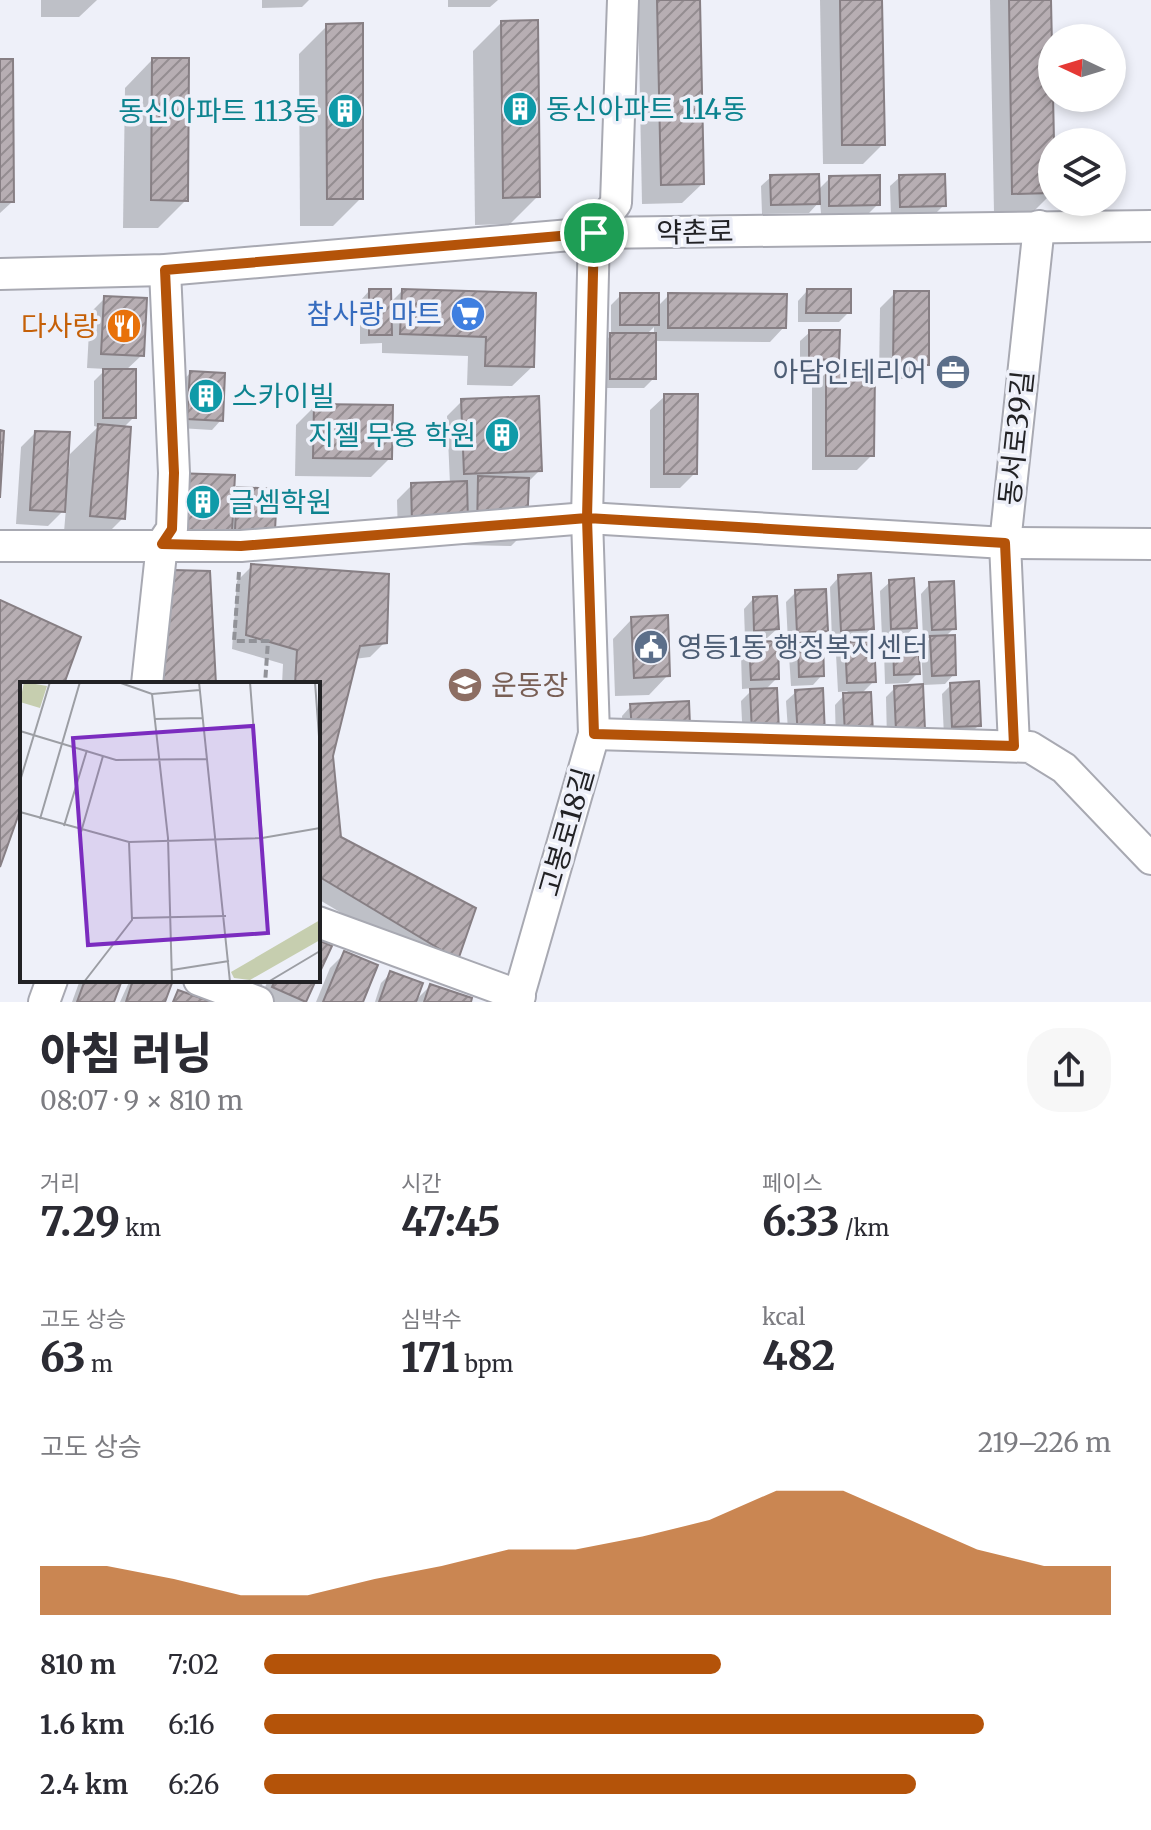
<!DOCTYPE html>
<html lang="ko">
<meta charset="utf-8">
<style>
:root{--surface:#fff;--page:#f7f7f7;--text:#2b2b33;--muted:#7c7c81;--accent:#b45309}
body{margin:0;font-family:Merriweather,"Noto Sans KR",serif;background:var(--page);color:var(--text);height:100vh;display:flex;flex-direction:column;font-size:30px;white-space:nowrap}
*{box-sizing:border-box;margin:0}
p{font-size:26px;color:var(--muted)}
.icon{flex:none;width:44px;height:44px;fill:none;stroke:currentColor;stroke-width:2;stroke-linecap:round;stroke-linejoin:round}
.map{position:relative;height:1002px;overflow:hidden}
.details{display:flex;flex-direction:column;background:var(--surface);flex:1}
.details>*{flex:none}
.needle{width:52px;rotate:274deg}
.fabs{position:absolute;left:1038px;top:24px;display:grid;gap:16px}
.fabs a{display:grid;place-items:center;width:88px;height:88px;border-radius:50%;background:var(--surface);box-shadow:0 4px 12px #0003;font-size:40px}
.pin{position:absolute;display:grid;place-items:center;width:68px;height:68px;color:#fff;margin:-34px;border:4px solid #fff;border-radius:50%;box-shadow:0 2px 8px #0007}
.round{display:grid;place-items:center;flex:none;width:84px;height:84px;border-radius:32px;background:var(--page)}
.headline{display:flex;align-items:center;justify-content:space-between;height:136px;padding:0 40px}
h1{font-size:44px;font-weight:800;line-height:60px}
.figures{display:grid;grid-template-columns:repeat(3,1fr);gap:12px;height:136px;padding:8px 40px}
.figures div{display:grid;align-content:center}
.figures b{font-size:40px;font-weight:800}
.figures small{font-size:22px;font-weight:400}
.figures p{font-size:22px}
.chart{height:224px;padding:16px 40px}
.chart p{display:flex;justify-content:space-between}
.chart svg{width:100%;height:144px;margin-top:8px;fill:var(--accent);opacity:.7}
ul{padding:0 40px;list-style:none;font-size:26px}
li{display:grid;grid-template-columns:128px 96px 1fr;align-items:center;height:60px}
li i{height:20px;border-radius:10px;background:var(--accent)}
.map>svg:first-child{display:block}
</style>
<div class="map">
<svg width="1151" height="1002" viewBox="0 0 1151 1002">
<defs>
<pattern id="building-hatch" width="6" height="6" patternUnits="userSpaceOnUse" patternTransform="scale(2)"><rect width="6" height="6" fill="#b7aeb3"/><path d="M-1 1l2-2M0 6l6-6M5 7l2-2" fill="none" stroke="#948d91"/></pattern>
</defs>
<rect width="100%" height="100%" fill="#eef0f9"/>
<!-- shadow -->
<g fill="#0003" fill-rule="evenodd">
<polygon points="41,0 97,0 79,17 41,17"/>
<polygon points="262,0 309,0 302,7 262,8"/>
<polygon points="448,0 498,0 490,7 448,7"/>
<polygon points="638,0 698,0 702,184 682,203 642,204"/>
<polygon points="820,0 880,0 883,144 863,164 823,164"/>
<polygon points="990,0 1049,0 1052,193 1033,212 994,213"/>
<polygon points="501,23 538,196 510,224 475,225 473,51"/>
<polygon points="327,26 361,198 333,226 300,226 299,54"/>
<polygon points="152,60 186,200 158,228 123,228 125,88"/>
<polygon points="0,61 12,202 0,213"/>
<polygon points="771,177 818,190 830,178 878,204 869,213 821,214 820,201 809,213 762,214 761,186"/>
<polygon points="900,177 944,205 934,215 891,216 890,186"/>
<polygon points="369,291 389,304 402,291 534,295 532,367 512,386 467,385 468,356 382,353 382,343 360,344 360,301"/>
<polygon points="807,291 849,312 839,322 798,322 798,301"/>
<polygon points="895,293 927,364 912,379 879,379 880,308"/>
<path d="M621 295 657 307 669 295 784 327 770 342 654 341V378L644 388H601L602 345 611 335V305ZM654 327V335H646Z"/>
<polygon points="105,298 142,355 125,371 134,417 123,428 123,518 95,546 63,544 66,508 48,526 16,524 21,447 35,433 65,469 69,469 70,454 98,427 94,426 94,381 106,369 87,368 90,313"/>
<polygon points="810,332 837,359 828,368 800,368 800,341"/>
<polygon points="827,372 872,455 857,470 812,470 812,387"/>
<polygon points="190,373 221,420 212,430 179,428 181,383"/>
<polygon points="665,396 695,473 680,488 650,488 650,410"/>
<polygon points="462,401 540,470 527,483 525,532 511,546 463,545 464,523 398,537 397,500 412,485 450,484 447,416"/>
<polygon points="315,406 390,458 371,477 295,476 296,425"/>
<polygon points="237,489 273,531 158,543 232,495"/>
<polygon points="252,566 385,642 370,657 354,659 331,755 340,838 474,909 442,973 318,899 318,684 282,684 283,664 232,649 237,581"/>
<polygon points="839,577 872,628 862,638 832,640 830,587"/>
<polygon points="890,582 914,627 905,637 882,638 880,591"/>
<polygon points="930,584 954,628 945,637 954,674 945,684 923,685 921,647 931,638 923,638 921,594"/>
<polygon points="796,592 826,631 814,643 814,640 788,642 786,602"/>
<polygon points="753,599 777,629 767,638 745,639 744,609"/>
<polygon points="632,619 668,675 649,695 615,696 613,639"/>
<polygon points="894,642 918,673 908,683 885,684 884,652"/>
<polygon points="750,644 777,678 765,690 775,690 743,741 741,701 754,688 742,689 741,654"/>
<polygon points="846,644 874,681 861,694 836,744 835,705 848,691 838,692 836,654"/>
<polygon points="799,645 822,675 813,685 791,686 789,655"/>
<polygon points="951,685 979,725 969,735 944,736 942,694"/>
<polygon points="895,688 923,729 887,740 886,697"/>
<polygon points="796,692 814,744 789,745 786,701"/>
<polygon points="687,703 623,737 622,716 631,706"/>
<polygon points="345,953 360,1002 316,1002 330,968"/>
<polygon points="391,973 414,1002 375,1002 381,983"/>
<polygon points="80,980 119,980 112,1002 72,1002"/>
<polygon points="130,980 156,980 163,1002 120,1002"/>
<polygon points="222,980 264,980 260,990"/>
<polygon points="268,980 314,980 304,1002 259,1002"/>
<polygon points="430,986 468,1002 414,1002"/>
</g>
<!-- building -->
<g fill="url(#building-hatch)" stroke="#877f84" stroke-width="2">
<polygon points="657,0 700,0 704,184 661,185"/>
<polygon points="840,0 882,0 885,145 842,145"/>
<polygon points="1009,0 1051,0 1054,142 1052,193 1012,194"/>
<polygon points="538,20 540,197 503,198 501,21"/>
<polygon points="363,23 363,199 327,199 326,24"/>
<polygon points="152,58 189,58 188,201 151,200"/>
<polygon points="0,59 13,59 14,202 0,202"/>
<polygon points="819,174 820,204 771,205 770,175"/>
<polygon points="945,174 946,206 900,207 899,175"/>
<polygon points="880,175 880,205 829,206 829,176"/>
<polygon points="369,289 391,289 392,335 369,335"/>
<polygon points="402,289 536,293 534,367 485,366 486,337 400,334"/>
<polygon points="807,289 851,289 851,313 806,313"/>
<polygon points="894,291 929,291 929,365 893,365"/>
<rect x="620" y="293" width="39" height="32"/>
<polygon points="668,293 787,294 786,328 668,328"/>
<polygon points="104,296 147,298 144,356 101,354"/>
<polygon points="809,330 840,330 839,360 809,359"/>
<rect x="610" y="333" width="46" height="46"/>
<rect x="103" y="369" width="33" height="49"/>
<polygon points="826,370 875,371 874,456 826,456"/>
<polygon points="190,371 225,373 223,421 187,419"/>
<polygon points="664,394 698,394 697,474 664,474"/>
<polygon points="539,396 542,471 464,474 461,399"/>
<polygon points="314,404 393,405 392,459 313,458"/>
<polygon points="98,424 131,427 125,519 90,516"/>
<polygon points="0,430 4,431 0,498"/>
<polygon points="35,431 70,432 65,512 30,510"/>
<polygon points="174,473 235,475 232,532 172,529"/>
<polygon points="478,476 529,478 527,532 477,531"/>
<polygon points="467,481 468,522 412,523 411,483"/>
<polygon points="237,487 277,489 275,531 235,530"/>
<polygon points="251,564 389,574 387,643 360,646 333,756 341,837 476,908 458,960 318,876 318,684 295,684 297,650 246,635"/>
<polygon points="174,570 210,571 216,684 161,684"/>
<polygon points="871,573 874,629 841,631 838,575"/>
<polygon points="914,578 917,628 891,629 889,580"/>
<polygon points="954,581 956,629 932,630 929,582"/>
<polygon points="826,589 828,631 797,633 795,590"/>
<polygon points="777,596 779,629 754,631 753,597"/>
<polygon points="0,600 81,637 64,684 22,684 22,805 0,867"/>
<polygon points="668,615 670,676 634,678 631,617"/>
<polygon points="955,635 956,675 932,676 930,636"/>
<polygon points="918,639 920,674 894,675 893,640"/>
<polygon points="778,641 779,679 751,680 749,642"/>
<polygon points="874,641 876,682 847,683 845,642"/>
<polygon points="823,642 824,676 799,677 798,643"/>
<polygon points="979,681 981,726 952,727 950,683"/>
<polygon points="923,684 925,730 896,731 894,686"/>
<polygon points="777,688 779,731 752,733 750,689"/>
<polygon points="823,688 825,735 798,737 795,690"/>
<polygon points="871,692 873,734 845,735 843,693"/>
<polygon points="689,701 690,726 632,729 630,704"/>
<polygon points="318,940 332,946 318,976"/>
<polygon points="344,951 378,965 363,1002 323,1002"/>
<polygon points="390,971 423,983 416,1002 379,1002"/>
<polygon points="85,980 122,980 114,1002 77,1002"/>
<polygon points="133,980 162,980 172,983 165,1002 126,1002"/>
<polygon points="275,980 316,980 306,1002 272,987"/>
<polygon points="430,984 472,998 471,1002 424,1002"/>
<polygon points="178,990 212,1002 173,1002"/>
</g>
<g fill="none" stroke-linecap="round" stroke-linejoin="round">
<!-- minor casing -->
<g stroke="#a8a9b2" stroke-width="34">
<g id="minor">
<polyline points="0,274 165,270 594,233 1151,226"/>
<polyline points="0,546 241,546 587,518 1005,543 1151,544"/>
<polyline points="147,684 162,544 172,529 174,473 165,270"/>
<polyline points="594,734 1030,747 1064,768 1151,859"/>
<polyline points="1014,746 1005,543 1039,226"/>
<polyline points="318,922 520,996"/>
<polyline points="199,980 258,1002"/>
<polyline points="44,1002 52,980"/>
<polyline points="517,1002 594,734 587,518 594,233 616,203 623,0"/>
</g>
</g>
<!-- path -->
<polyline stroke="#919298" stroke-width="4" stroke-dasharray="8 4" stroke-linecap="butt" points="239,572 234,641 268,641 265,684"/>
<!-- minor -->
<use href="#minor" stroke="#fff" stroke-width="30"/>
</g>
<g fill="none" stroke-linecap="round" stroke-linejoin="round">
<!-- route casing -->
<g stroke="#fff" stroke-width="16">
<polyline id="route" points="594,233 165,270 174,473 172,529 162,544 241,546 587,518 594,734 1014,746 1005,543 587,518 594,233"/>
</g>
<!-- route -->
<use href="#route" stroke="#b45309" stroke-width="10"/>
</g>
<!-- icons -->
<defs>
<g id="building-disc" transform="scale(1.8)"><circle r="9.5" fill="#0f9aa8" stroke="#eef0f9"/><path d="M-4-6H4V6H1V3H-1V6H-4ZM-2.5-4.3h1.7v1.8h-1.7ZM.8-4.3h1.7v1.8H.8ZM-2.5-1h1.7V.8h-1.7ZM.8-1h1.7V.8H.8Z" fill="#fff"/></g>
<g id="supermarket-disc" transform="scale(1.8)"><circle r="9.5" fill="#3f7fe0" stroke="#eef0f9"/><path d="M-6-5.5h2.5l.6 2H6L4.5 2H-2.5L-4.4-4H-6ZM-1.5 3.2a1.3 1.3 0 1 0 .1 0ZM3 3.2a1.3 1.3 0 1 0 .1 0Z" fill="#fff"/></g>
<g id="restaurant-disc" transform="scale(1.8)"><circle r="9.5" fill="#e8710a" stroke="#eef0f9"/><path d="M-5-6h1v4h1v-4h1v4h1v-4h1v5L-1.5 .5V6h-2V.5L-5-1ZM5-6V6H3V1.5H1.5Q1.5-4 5-6Z" fill="#fff"/></g>
<g id="office-disc" transform="scale(1.8)"><circle r="9.5" fill="#5c6f8a" stroke="#eef0f9"/><path d="M-6-3h4V-5.5h4V-3h4V5H-6ZM-1-4.5V-3h2v-1.5ZM-6 0V1H6V0Z" fill="#fff"/></g>
<g id="civic-disc" transform="scale(1.8)"><circle r="9.5" fill="#5c6f8a" stroke="#eef0f9"/><path d="M-.6-6.5H3V-4.5H.6V-3L4-1V1h2V6H-6V1h2V-1L-.6-3ZM-1.2 2.5V6h2.4V2.5Z" fill="#fff"/></g>
<g id="school-disc" transform="scale(1.8)"><circle r="9.5" fill="#8d6e63" stroke="#eef0f9"/><path d="M0-5L7-2L0 1L-7-2ZM-4 1L0 2.5L4 1V4Q0 6-4 4Z" fill="#fff"/></g>
</defs>
<g fill-rule="evenodd">
<use href="#building-disc" x="520" y="109"/>
<use href="#building-disc" x="345" y="111"/>
<use href="#supermarket-disc" x="468" y="314"/>
<use href="#restaurant-disc" x="124" y="326"/>
<use href="#office-disc" x="953" y="372"/>
<use href="#building-disc" x="206" y="396"/>
<use href="#building-disc" x="502" y="435"/>
<use href="#building-disc" x="203" y="502"/>
<use href="#civic-disc" x="651" y="647"/>
<use href="#school-disc" x="465" y="685"/>
</g>
<g text-anchor="middle" dominant-baseline="central" stroke-width="7" stroke-linejoin="round" paint-order="stroke">
<!-- culture labels -->
<g font-size="28" fill="#0d838f" stroke="#eef0f9" text-anchor="start">
<text x="546" y="109">동신아파트 114동</text>
<text x="319" y="111" text-anchor="end">동신아파트 113동</text>
<text x="232" y="396">스카이빌</text>
<text x="476" y="435" text-anchor="end">지젤 무용 학원</text>
<text x="229" y="502">글셈학원</text>
</g>
<!-- street labels -->
<g font-size="28" fill="#222225" stroke="#eef0f9">
<text transform="translate(695 232) rotate(-1)">약촌로</text>
<text transform="translate(1016 438) rotate(-84)">동서로39길</text>
<text transform="translate(566 832) rotate(-74)">고봉로18길</text>
</g>
<!-- shop labels -->
<g font-size="28" fill="#366cbe" stroke="#eef0f9" text-anchor="end">
<text x="442" y="314">참사랑 마트</text>
</g>
<!-- food labels -->
<g font-size="28" fill="#c56008" stroke="#eef0f9" text-anchor="end">
<text x="98" y="326">다사랑</text>
</g>
<!-- service labels -->
<g font-size="28" fill="#4e5e75" stroke="#eef0f9" text-anchor="end">
<text x="927" y="372">아담인테리어</text>
<text x="677" y="647" text-anchor="start">영등1동 행정복지센터</text>
</g>
<!-- education labels -->
<g font-size="28" fill="#785e54" stroke="#eef0f9" text-anchor="start">
<text x="491" y="685">운동장</text>
</g>
</g>
<!-- overview -->
<g transform="translate(20 682)">
<rect width="300" height="300" fill="#eef0f9"/>
<path d="M4 0 27 4 20 26 0 20ZM300 238V258L230 298 214 296 211 290Z" fill="#c6ceaf"/>
<path fill="none" stroke="#9c9ea4" stroke-width="2" d="M98 0 132 12 180 8M179 0 210 300M230 0 242 156M295 0 300 68M132 12 148 156 152 300M134 37 183 36M0 49 96 78 187 77M0 99 30 0M0 130 109 160 242 156 300 146M20 137 60 0M44 144 67 68M61 150 83 74M112 236 206 234M152 288 209 279M64 300 112 238 109 160M248 300 300 269"/>
<path fill="#7b2cbf" fill-opacity="0.15" stroke="#7b2cbf" stroke-width="4" d="M233 44 248 251 68 263 53 56Z"/>
<rect width="300" height="300" fill="none" stroke="#222225" stroke-width="4"/>
</g>
</svg>
<div class="fabs">
<a><svg class="needle" viewBox="-14 -14 28 28"><path d="M0-13l5 13h-10z" fill="#e53935"/><path d="M0 13l5-13h-10z" fill="#7c7c81"/></svg></a>
<a><svg class="icon" aria-label="layers" viewBox="0 0 24 24"><path d="M12 4l9 5-9 5-9-5zM3 14l9 5 9-5"/></svg></a>
</div>
<div class="pin" style="left:594px;top:233px;background:#1e9e55"><svg class="icon" aria-label="arrive" viewBox="0 0 24 24"><path d="M6 21V4h12l-3 4 3 4H6"/></svg></div>
</div>
<section class="details">
<div class="headline"><div><h1>아침 러닝</h1><p>08:07 · 9 × 810 m</p></div><a class="round"><svg class="icon" aria-label="share" viewBox="0 0 24 24"><path d="M12 15V3M7 8l5-5 5 5M5 13v7h14v-7"/></svg></a></div>
<div class="figures">
<div><p>거리</p><b>7.29<small> km</small></b></div>
<div><p>시간</p><b>47:45</b></div>
<div><p>페이스</p><b>6:33<small> /km</small></b></div>
</div>
<div class="figures">
<div><p>고도 상승</p><b>63<small> m</small></b></div>
<div><p>심박수</p><b>171<small> bpm</small></b></div>
<div><p>kcal</p><b>482</b></div>
</div>
<div class="chart"><p><span>고도 상승</span>219–226 m</p>
<svg viewBox="0 0 160 44" preserveAspectRatio="none"><path d="M0 44V29L10 29L20 33L30 38L40 38L50 33L60 29L70 24L80 24L90 20L100 15L110 6L120 6L130 15L140 24L150 29L160 29V44z"/></svg>
</div>
<ul>
<li><b>810 m</b>7:02<i style="width:54%"></i></li>
<li><b>1.6 km</b>6:16<i style="width:85%"></i></li>
<li><b>2.4 km</b>6:26<i style="width:77%"></i></li>
</ul>
</section>
